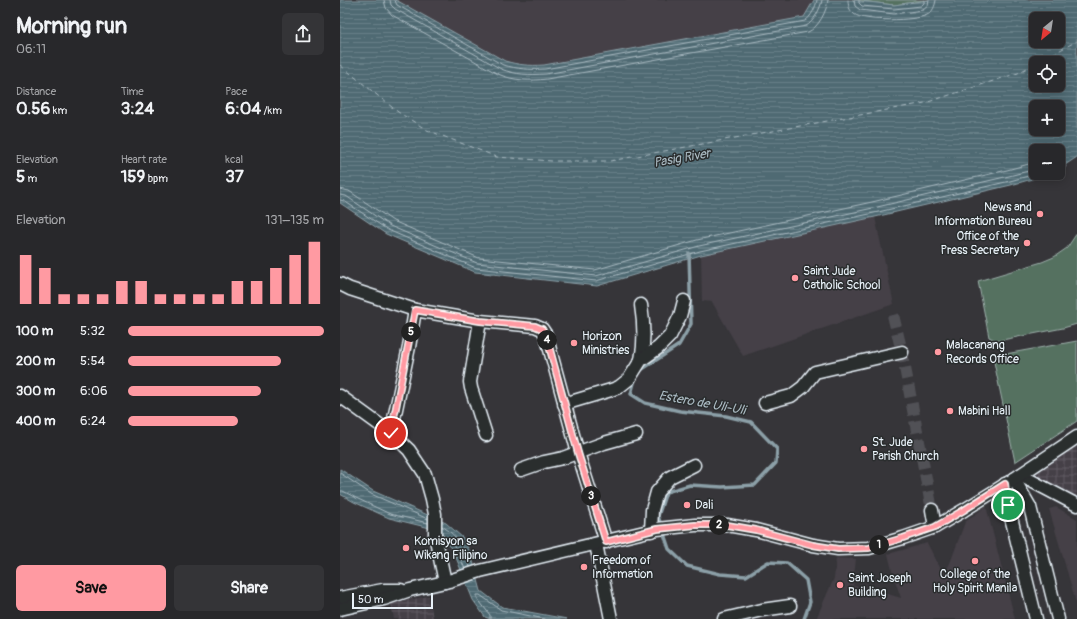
<!DOCTYPE html>
<meta charset="utf-8">
<style>
:root{--surface:#28282b;--page:#343437;--text:#f1f3f6;--muted:#a5a6a9;--line:#444447;--accent:#ff9aa2}
body{margin:0;font-family:Pangolin,sans-serif;background:var(--page);color:var(--text);height:100vh;display:flex;flex-direction:column;font-size:15px;white-space:nowrap}
*{box-sizing:border-box;margin:0}
p{font-size:13px;color:var(--muted)}
.icon{flex:none;width:22px;height:22px;fill:none;stroke:currentColor;stroke-width:2;stroke-linecap:round;stroke-linejoin:round}
.map{position:relative;flex:1;overflow:hidden}
.drawer{display:flex;flex-direction:column;background:var(--surface);width:340px}
.drawer>*{flex:none}
.needle{width:26px;rotate:210deg}
.tools{position:absolute;left:689px;top:12px;display:grid;gap:8px}
.tools a{display:grid;place-items:center;width:36px;height:36px;border-radius:6px;background:var(--surface);box-shadow:0 2px 10px #0003,0 0 0 1px var(--line);font-size:20px}
.scale{position:absolute;left:12px;bottom:10px;width:81px;box-sizing:border-box;padding-left:4px;border:2px solid #e8f1f8;border-top:0;font-size:11px;line-height:14px;white-space:nowrap;color:#e8f1f8;-webkit-text-stroke:3px #2a2d2e;paint-order:stroke}
.pin{position:absolute;display:grid;place-items:center;width:34px;height:34px;color:#fff;margin:-17px;border:2px solid #fff;border-radius:50%;box-shadow:0 1px 4px #0007}
.km{position:absolute;width:20px;height:20px;margin:-10px;border-radius:50%;background:#222;color:#fff;font-size:11px;line-height:20px;text-align:center}
.round{display:grid;place-items:center;flex:none;width:42px;height:42px;border-radius:6px;background:var(--page)}
.headline{display:flex;align-items:center;justify-content:space-between;height:68px;padding:0 16px}
h1{font-size:22px;font-weight:700;line-height:30px}
.stats{display:grid;grid-template-columns:repeat(3,1fr);gap:6px;height:68px;padding:4px 16px}
.stats div{display:grid;align-content:center}
.stats b{font-size:17px;font-weight:700}
.stats small{font-size:11px;font-weight:400}
.stats p{font-size:11px}
.chart{height:112px;padding:8px 16px}
.chart p{display:flex;justify-content:space-between}
.chart svg{width:100%;height:72px;margin-top:4px;stroke:var(--accent);stroke-width:6}
.button{display:flex;gap:8px;margin-top:auto;padding:8px 16px}
.button a{flex:1;height:46px;border-radius:6px;background:var(--accent);color:#111;font-size:16px;font-weight:700;line-height:46px;text-align:center}
.button a+a{background:var(--page);color:var(--text)}
ul{padding:0 16px;list-style:none;font-size:13px}
li{display:grid;grid-template-columns:64px 48px 1fr;align-items:center;height:30px}
li i{height:10px;border-radius:5px;background:var(--accent)}
main{display:flex;flex:1;min-height:0}
.map>svg:first-child{display:block}
</style>
<main>
<section class="drawer">
<div class="headline"><div><h1>Morning run</h1><p>06:11</p></div><a class="round"><svg class="icon" aria-label="share" viewBox="0 0 24 24"><path d="M12 15V3M7 8l5-5 5 5M5 13v7h14v-7"/></svg></a></div>
<div class="stats">
<div><p>Distance</p><b>0.56<small> km</small></b></div>
<div><p>Time</p><b>3:24</b></div>
<div><p>Pace</p><b>6:04<small> /km</small></b></div>
</div>
<div class="stats">
<div><p>Elevation</p><b>5<small> m</small></b></div>
<div><p>Heart rate</p><b>159<small> bpm</small></b></div>
<div><p>kcal</p><b>37</b></div>
</div>
<div class="chart"><p><span>Elevation</span>131–135 m</p>
<svg viewBox="0 0 160 44" preserveAspectRatio="none"><path d="M5 44V14M15 44V22M25 44V38M35 44V38M45 44V38M55 44V30M65 44V30M75 44V38M85 44V38M95 44V38M105 44V38M115 44V30M125 44V30M135 44V22M145 44V14M155 44V6"/></svg>
</div>
<ul>
<li><b>100 m</b>5:32<i style="width:100%"></i></li>
<li><b>200 m</b>5:54<i style="width:78%"></i></li>
<li><b>300 m</b>6:06<i style="width:68%"></i></li>
<li><b>400 m</b>6:24<i style="width:56%"></i></li>
</ul>
<div class="button"><a>Save</a><a>Share</a></div>
</section>
<div class="map">
<svg width="737" height="619" viewBox="0 0 737 619">
<defs>
<pattern id="industrial-grid" width="8" height="8" patternUnits="userSpaceOnUse"><rect width="8" height="8" fill="#443f46"/><path d="M0 4h8M4 0v8" fill="none" stroke="#5f5b61"/></pattern>
<pattern id="water-rules" width="6" height="5" patternUnits="userSpaceOnUse"><rect width="6" height="5" fill="#4f6a73"/><path d="M0 2.5h6" fill="none" stroke="#688088"/></pattern>
</defs>
<rect width="100%" height="100%" fill="#363539"/>
<filter id="ink" filterUnits="userSpaceOnUse"><feTurbulence type="fractalNoise" baseFrequency=".025" numOctaves="2"/><feDisplacementMap in="SourceGraphic" scale="8" xChannelSelector="R" yChannelSelector="G"/><feConvolveMatrix kernelMatrix="1 2 1 2 8 2 1 2 1" color-interpolation-filters="sRGB"/></filter>
<g filter="url(#ink)">
<!-- built -->
<g fill="#443f46">
<polygon points="56,0 474,0 465,17 204,65 190,66 177,64 165,61"/>
<polygon points="535,217 554,304 403,356 372,302 362,301 361,255"/>
<polygon points="646,506 675,619 476,619 494,578 496,558 516,559 513,586 526,587 561,598 553,575 548,554 587,543 604,575 610,563 625,522"/>
<polygon points="716,507 737,519 737,606 709,509"/>
</g>
<!-- industrial -->
<g fill="url(#industrial-grid)">
<polygon points="737,444 737,497 691,474"/>
<polygon points="89,596 93,618 85,619 54,619 51,603"/>
</g>
<!-- green -->
<g fill="#557160" stroke="#9eb1ac">
<polygon points="512,0 589,0 554,5"/>
<polygon points="737,233 737,324 723,328 657,341 649,337 638,281 702,262 714,257 727,248"/>
<polygon points="737,341 737,421 675,462 654,362 656,358 660,355"/>
</g>
<!-- water -->
<g fill="url(#water-rules)" stroke="#8ca0a8" fill-rule="evenodd">
<path d="M0 0H56L165 61C179 65 189 66 204 65L464 17 474 0H512L554 5 589 0H737V157L725 165 726 167 718 171V151H696V173H713L671 185 535 217 361 255 257 286 135 272 46 234 0 203ZM696 19H718V41H696ZM696 63H718V85H696ZM696 107H718V129H696Z"/>
<polygon points="0,469 33,491 106,523 123,538 131,554 141,591 162,607 227,619 150,619 145,617 133,600 113,550 90,528 49,518 14,502 0,494"/>
</g>
<g fill="none" stroke-linecap="round" stroke-linejoin="round">
<!-- shore -->
<g stroke="#abbbc3" stroke-width="1">
<path d="M44 0 46 8 52 15 158 74C174 81 190 81 207 79L468 32C478 28 487 11 488 0"/>
<path d="M50 0 51 5 55 9 161 69C176 75 189 75 206 74L466 26C473 23 481 8 482 0"/>
<path d="M55 0 56 3 57 5 163 65C178 69 189 70 205 69L465 21C471 17 476 7 477 0"/>
<path d="M508 0C508 5 509 10 514 14 524 22 575 21 587 15 593 12 595 6 596 0"/>
<polyline points="514,0 515,6 520,10 554,14 583,10 588,6 589,0"/>
<polyline points="519,0 519,3 522,6 554,9 581,6 584,3 584,0"/>
<polyline points="0,189 9,191 53,221 139,258 255,270 357,240 532,202 667,170 696,162"/>
<polyline points="0,195 6,196 50,226 137,263 256,276 359,246 533,208 669,176 696,169"/>
<polyline points="0,200 4,201 48,230 136,268 256,281 360,251 534,213 670,181 699,173"/>
<polyline points="0,473 31,494 88,519"/>
<polyline points="0,491 3,491 16,498 50,514 88,523"/>
<path d="M102 526C119 537 125 548 130 567"/>
<polyline points="102,534 116,548 125,569"/>
<polyline points="150,619 150,615 137,598 137,595 140,595 161,610 205,619"/>
</g>
<!-- stream -->
<g stroke="#8ca0a8" stroke-width="3.5">
<polyline points="298,372 339,345 351,324 349,253"/>
<polyline points="295,379 291,394 305,403 340,411 386,416 411,422 437,449 436,463 415,485 382,487 350,485 326,492 318,516 329,549 347,566 380,574 406,576 428,562 447,563 466,580 470,602 464,619"/>
</g>
<!-- ferry -->
<g stroke="#abbbc3" stroke-width="1" stroke-dasharray="5 4" stroke-linecap="butt">
<polyline points="696,63 737,41"/>
<polyline points="0,65 58,112 87,130 157,157 212,161 270,161 585,103 678,73 696,63"/>
</g>
<!-- street-tunnel -->
<polyline stroke="#515156" stroke-width="12" stroke-dasharray="12 6" stroke-linecap="butt" points="553,315 562,352 592,510"/>
<!-- street casing -->
<g stroke="#e8f1f8" stroke-width="15">
<g id="street">
<polyline points="0,284 10,289 75,310 140,321 195,326 202,329 206,335 238,453 266,542"/>
<polyline points="140,321 130,382 131,388 146,435"/>
<path d="M301 360C305 341 304 324 301 305"/>
<polyline points="0,396 51,433 69,450 85,474 92,499 95,514 95,535 105,582"/>
<polyline points="425,403 451,396 463,387 475,372 562,352"/>
<polyline points="224,404 271,390 279,387 289,379 301,360 318,348 330,336 340,316 344,301"/>
<polyline points="51,433 69,347 75,310"/>
<polyline points="181,470 204,462 223,458 264,443 296,434"/>
<polyline points="680,475 737,505"/>
<polyline points="674,479 690,507 718,619"/>
<polyline points="665,484 668,505 696,619"/>
<polyline points="592,510 595,527"/>
<polyline points="311,531 312,510 317,492 330,477 354,465"/>
<polyline points="256,544 271,619"/>
<polyline points="0,598 43,590 61,590"/>
<polyline points="0,609 44,599 70,590 109,581 140,571 317,529 355,525 387,525 416,530 473,545 498,549 529,548 563,538 595,527 624,510 674,479 737,437"/>
<polyline points="384,619 422,610 450,606"/>
</g>
</g>
<!-- street -->
<use href="#street" stroke="#2a2d2e" stroke-width="12"/>
</g>
</g>
<g fill="none" stroke-linecap="round" stroke-linejoin="round" filter="url(#ink)">
<!-- route casing -->
<g stroke="#fff" stroke-width="8">
<polyline id="route" points="51,433 75,310 140,321 195,326 202,329 206,335 238,453 266,542 317,529 355,525 387,525 416,530 473,545 498,549 529,548 563,538 595,527 624,510 665,484 668,505"/>
</g>
<!-- route -->
<use href="#route" stroke="#ff9aa2" stroke-width="5"/>
</g>
<!-- markers -->
<g fill="#ff9aa2" stroke="#2a2d2e" stroke-width="1.5">
<circle cx="700" cy="214" r="4"/>
<circle cx="687" cy="243" r="4"/>
<circle cx="455" cy="278" r="4"/>
<circle cx="234" cy="343" r="4"/>
<circle cx="598" cy="352" r="4"/>
<circle cx="610" cy="411" r="4"/>
<circle cx="524" cy="449" r="4"/>
<circle cx="347" cy="505" r="4"/>
<circle cx="66" cy="548" r="4"/>
<circle cx="635" cy="561" r="4"/>
<circle cx="244" cy="567" r="4"/>
<circle cx="500" cy="585" r="4"/>
</g>
<g text-anchor="middle" dominant-baseline="central" stroke-width="3" stroke-linejoin="round" paint-order="stroke">
<!-- poi labels -->
<g font-size="12" fill="#e8f1f8" stroke="#2a2d2e" text-anchor="start">
<text x="692" y="207" text-anchor="end">News and<tspan x="692" dy="14">Information Bureau</tspan></text>
<text x="679" y="236" text-anchor="end">Office of the<tspan x="679" dy="14">Press Secretary</tspan></text>
<text x="463" y="271">Saint Jude<tspan x="463" dy="14">Catholic School</tspan></text>
<text x="242" y="336">Horizon<tspan x="242" dy="14">Ministries</tspan></text>
<text x="606" y="345">Malacanang<tspan x="606" dy="14">Records Office</tspan></text>
<text x="618" y="411">Mabini Hall</text>
<text x="532" y="442">St. Jude<tspan x="532" dy="14">Parish Church</tspan></text>
<text x="355" y="505">Dali</text>
<text x="74" y="541">Komisyon sa<tspan x="74" dy="14">Wikang Filipino</tspan></text>
<text x="252" y="560">Freedom of<tspan x="252" dy="14">Information</tspan></text>
<text x="635" y="574" text-anchor="middle">College of the<tspan x="635" dy="14">Holy Spirit Manila</tspan></text>
<text x="508" y="578">Saint Joseph<tspan x="508" dy="14">Building</tspan></text>
</g>
<!-- water labels -->
<g font-size="13" font-style="italic" fill="#abbbc3" stroke="#2a2d2e">
<text transform="translate(342 158) rotate(-10)">Pasig River</text>
<text transform="translate(362 403) rotate(10)">Estero de Uli-Uli</text>
</g>
</g>
</svg>
<div class="tools">
<a><svg class="needle" viewBox="-14 -14 28 28"><path d="M0-13l5 13h-10z" fill="#e53935"/><path d="M0 13l5-13h-10z" fill="#a5a6a9"/></svg></a>
<a><svg class="icon" aria-label="locate" viewBox="0 0 24 24"><circle cx="12" cy="12" r="6"/><path d="M12 2v4M12 18v4M2 12h4M18 12h4"/></svg></a>
<a>+</a>
<a>−</a>
</div>
<div class="scale">50 m</div>
<div class="pin" style="left:668px;top:505px;background:#1e9e55"><svg class="icon" aria-label="arrive" viewBox="0 0 24 24"><path d="M6 21V4h12l-3 4 3 4H6"/></svg></div>
<div class="pin" style="left:51px;top:433px;background:#d93025"><svg class="icon" aria-label="check" viewBox="0 0 24 24"><path d="M5 12l5 5 9-10"/></svg></div>
<b class="km" style="left:539px;top:545px">1</b>
<b class="km" style="left:379px;top:525px">2</b>
<b class="km" style="left:251px;top:496px">3</b>
<b class="km" style="left:207px;top:340px">4</b>
<b class="km" style="left:71px;top:332px">5</b>
</div>
</main>
